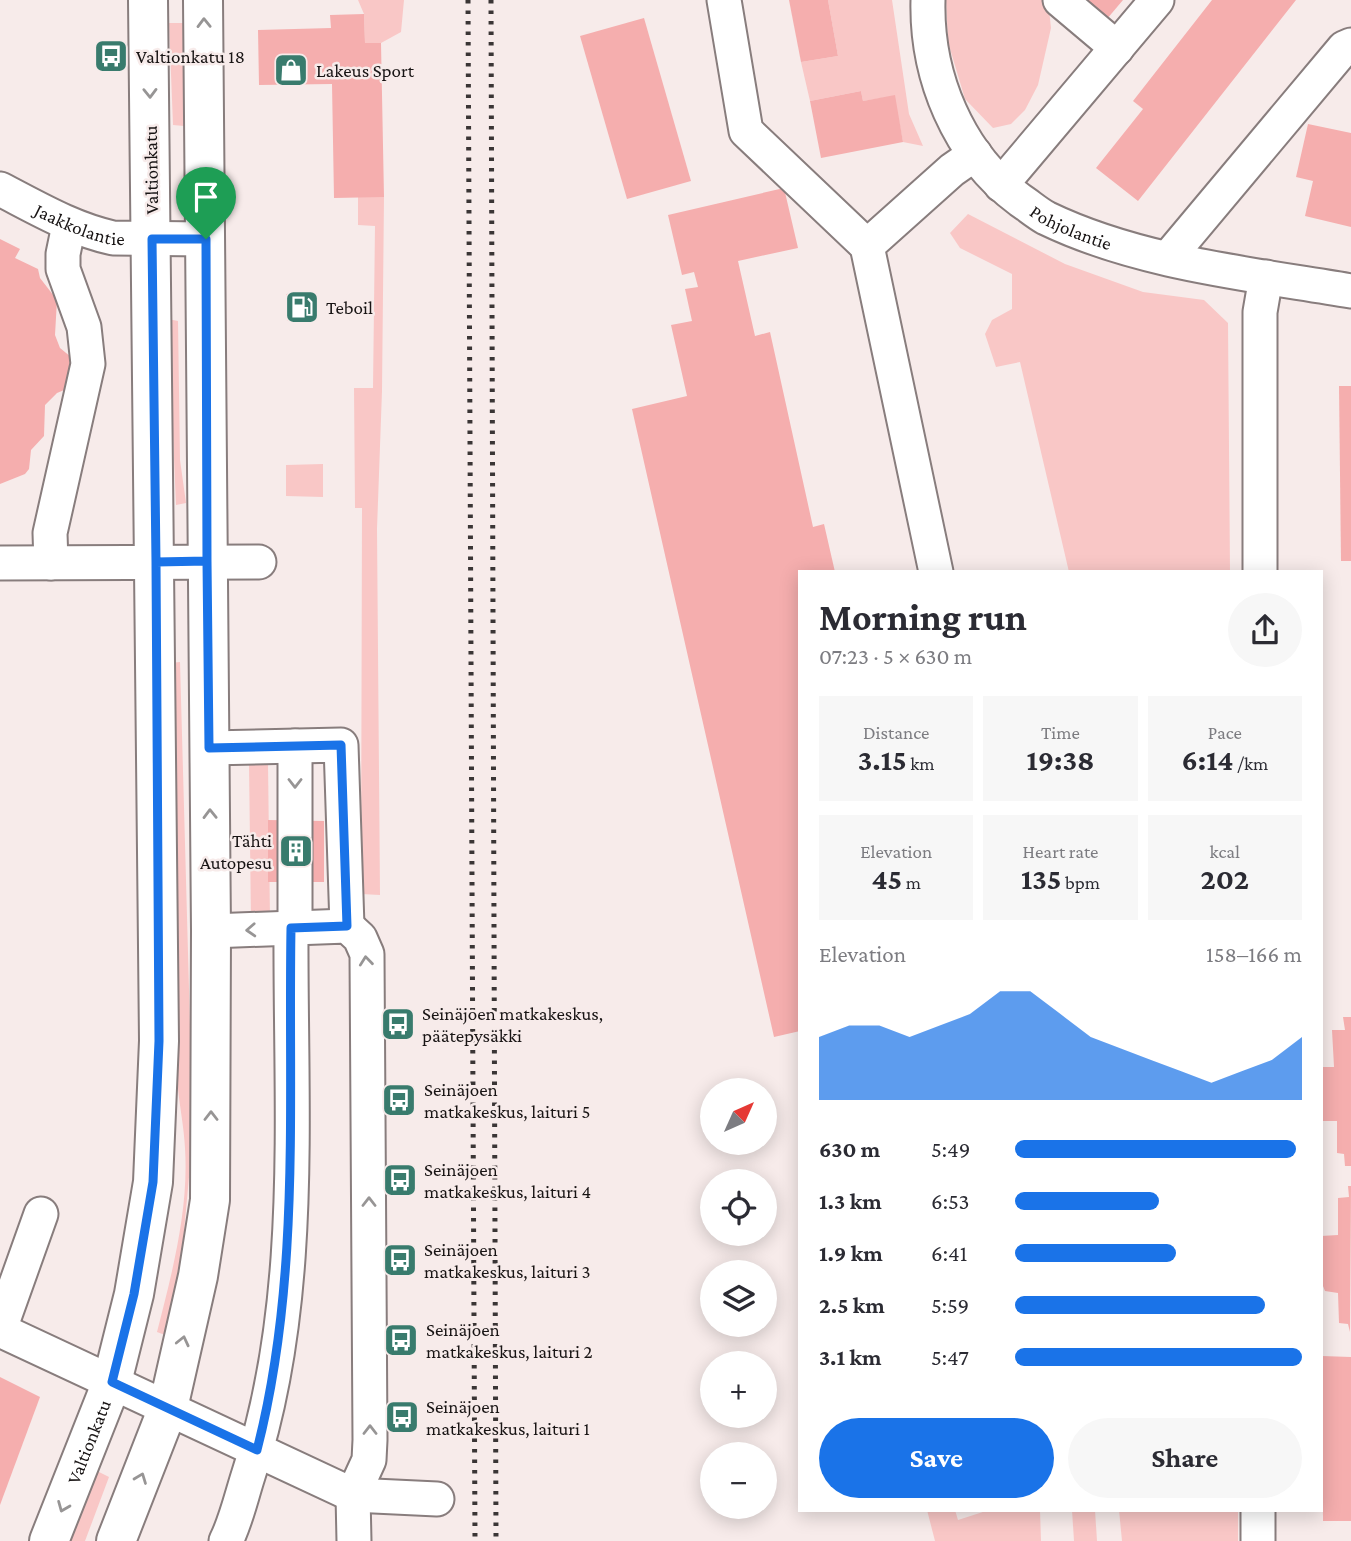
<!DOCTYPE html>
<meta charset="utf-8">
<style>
:root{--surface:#fff;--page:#f7f7f7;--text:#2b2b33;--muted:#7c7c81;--accent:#1a73e8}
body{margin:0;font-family:"Crimson Pro",serif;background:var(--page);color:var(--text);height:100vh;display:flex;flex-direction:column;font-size:26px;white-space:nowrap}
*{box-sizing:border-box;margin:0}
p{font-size:23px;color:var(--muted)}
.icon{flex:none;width:38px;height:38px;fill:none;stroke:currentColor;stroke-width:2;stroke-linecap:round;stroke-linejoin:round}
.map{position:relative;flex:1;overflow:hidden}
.panel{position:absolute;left:798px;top:570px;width:525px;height:942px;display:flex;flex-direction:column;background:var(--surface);border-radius:0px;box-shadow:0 4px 18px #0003}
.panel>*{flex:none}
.needle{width:46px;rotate:45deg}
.buttons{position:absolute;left:700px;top:1078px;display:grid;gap:14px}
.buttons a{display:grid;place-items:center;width:77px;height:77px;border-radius:50%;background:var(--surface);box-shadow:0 4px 18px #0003;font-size:35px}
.pin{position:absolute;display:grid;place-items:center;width:60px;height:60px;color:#fff;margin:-72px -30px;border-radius:50% 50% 50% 0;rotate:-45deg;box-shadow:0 0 7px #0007}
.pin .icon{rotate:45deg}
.round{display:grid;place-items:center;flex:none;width:74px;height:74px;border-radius:37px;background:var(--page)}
.head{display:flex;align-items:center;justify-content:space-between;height:119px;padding:0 21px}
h1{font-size:38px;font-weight:700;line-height:52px}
.metrics{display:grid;grid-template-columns:repeat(3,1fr);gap:10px;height:119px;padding:7px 21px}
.metrics div{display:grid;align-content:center;border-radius:0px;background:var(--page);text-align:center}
.metrics b{font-size:30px;font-weight:700}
.metrics small{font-size:19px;font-weight:400}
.metrics p{font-size:19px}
.chart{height:196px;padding:14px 21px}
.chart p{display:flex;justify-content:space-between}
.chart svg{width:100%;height:126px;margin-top:7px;fill:var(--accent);opacity:.7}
.cta{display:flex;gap:14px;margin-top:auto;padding:14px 21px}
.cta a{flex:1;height:80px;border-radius:42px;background:var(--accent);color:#fff;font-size:28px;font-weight:700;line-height:80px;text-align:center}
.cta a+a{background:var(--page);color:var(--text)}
ul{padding:0 21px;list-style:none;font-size:23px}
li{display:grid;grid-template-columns:112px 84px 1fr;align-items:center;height:52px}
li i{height:18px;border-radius:9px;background:var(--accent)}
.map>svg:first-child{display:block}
</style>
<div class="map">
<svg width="1351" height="1541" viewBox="0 0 1351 1541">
<rect width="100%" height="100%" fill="#f7ebea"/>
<!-- green -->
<g fill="#f9c7c6">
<polygon points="358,0 404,0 401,32 381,43 365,43 364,14"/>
<polygon points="828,0 892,0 909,114 923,146 903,142 894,96 863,101 861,91 810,101 801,62 838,56"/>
<polygon points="946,0 1048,0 1051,28 1038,85 1025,110 1011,124 993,128 965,99 948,42"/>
<polygon points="169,23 185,23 184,126 173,125"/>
<polygon points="358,197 384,197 382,391 377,529 380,895 361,894 362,508 355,508 354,388 373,388 375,226 358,225"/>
<polygon points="968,214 1065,264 1143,292 1204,300 1228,323 1230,572 1069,572 1020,362 996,367 985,334 992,320 1012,309 1012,274 960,248 950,233"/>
<polygon points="168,319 178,321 180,460 186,503 176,505"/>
<polygon points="323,464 323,497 286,496 286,465"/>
<path d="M180 662 193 1134 179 1285 165 1335 157 1332C172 1273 189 1210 185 1148 184 1128 180 1108 178 1089L170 663Z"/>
<polygon points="249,764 268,764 270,920 251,921"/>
<polygon points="97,1471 109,1477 85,1541 70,1541"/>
<polygon points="927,1510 955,1510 958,1520 989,1510 1040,1510 1041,1541 935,1541"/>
<polygon points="1072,1510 1095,1510 1097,1541 1074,1541"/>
<polygon points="1119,1510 1238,1510 1238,1541 1122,1541"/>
</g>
<!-- building -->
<g fill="#f5aeae">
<polygon points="789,0 828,0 838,56 801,62"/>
<polygon points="1070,0 1123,0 1101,26"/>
<polygon points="1212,0 1296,0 1138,201 1096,168 1143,109 1133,101"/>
<polygon points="364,14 365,43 381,43 384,197 334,198 332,84 259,85 258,30 331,28 330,15"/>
<polygon points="644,18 691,181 627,199 580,36"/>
<polygon points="861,91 863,101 895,95 903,142 821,158 810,101"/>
<polygon points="1308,124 1351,133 1351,227 1305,216 1313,181 1296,177"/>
<polygon points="784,188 798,248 738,261 755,336 770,332 813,527 824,524 835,572 800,572 800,1031 774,1037 632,409 687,396 671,325 692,321 685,289 698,287 694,272 682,275 668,215"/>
<polygon points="0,239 20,249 15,258 38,269 40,278 57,300 55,335 60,348 71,357 76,369 69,388 57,393 45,405 44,436 31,450 29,469 25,474 0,484"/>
<polygon points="316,293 317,320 287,321 286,294"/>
<polygon points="1339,386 1351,386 1351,561 1341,561"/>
<polygon points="268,820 324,821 324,882 268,882"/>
<polygon points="1343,1017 1351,1017 1351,1166 1345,1166 1344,1154 1337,1153 1337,1121 1321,1121 1321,1067 1334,1067 1332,1030 1345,1030"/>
<polygon points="1348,1186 1351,1186 1350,1332 1348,1324 1339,1323 1338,1293 1325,1291 1321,1281 1321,1236 1338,1235 1338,1198 1349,1197"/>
<polygon points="1322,1356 1351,1357 1351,1521 1323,1521"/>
<polygon points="0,1377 40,1397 0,1505"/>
</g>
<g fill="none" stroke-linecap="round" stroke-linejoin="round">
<!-- minor casing -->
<g stroke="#887d7d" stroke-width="37">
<g id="minor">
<polyline points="724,0 746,131 867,246"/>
<path id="s1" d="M928 0C926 76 958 154 1020 200 1029 206 1037 213 1046 218 1139 263 1251 274 1351 291"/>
<polyline points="1060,0 1117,48"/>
<polyline points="1001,185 1157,0"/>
<path id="s2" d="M0 189C37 208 72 229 113 238L206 239"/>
<polyline points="1168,258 1344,48 1351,45"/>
<polyline points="0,563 259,562"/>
<polyline points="51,563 50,533 88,364 84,327 63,269 63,254 69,225"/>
<polyline points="936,572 867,246 952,170 975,154"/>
<polyline points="1260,572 1260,312 1266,277"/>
<polyline points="209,748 341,745 347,926"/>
<polyline points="295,928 295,746"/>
<polyline points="211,931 347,926 360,938 367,954 370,1440 369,1460 353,1495 354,1541"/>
<polyline points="0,1329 41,1214"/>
<polyline points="0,1330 353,1495 437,1499"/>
<path d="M226 1541C236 1521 241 1498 248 1476 306 1301 290 1110 291 928"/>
<polyline points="1258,1541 1258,1510"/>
</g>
</g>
<!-- major casing -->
<g stroke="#887d7d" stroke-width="42">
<g id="major">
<path id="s3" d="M49 1541 112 1382 134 1294 153 1182 159 1041 148 0"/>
<polyline points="116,1541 168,1408 198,1276 210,1200 211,931 203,0"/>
</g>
</g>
<!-- minor -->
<use href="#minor" stroke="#fff" stroke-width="33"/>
<!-- major -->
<use href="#major" stroke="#fff" stroke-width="38"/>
<!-- rail -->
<g stroke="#3a3535" stroke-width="5" stroke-dasharray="3.5 7" stroke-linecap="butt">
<polyline points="468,0 475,1541"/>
<polyline points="491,0 496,1541"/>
</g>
</g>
<!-- one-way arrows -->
<defs><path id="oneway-chevron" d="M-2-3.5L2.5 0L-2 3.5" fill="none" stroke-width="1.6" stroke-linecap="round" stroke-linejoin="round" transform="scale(1.75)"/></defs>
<g stroke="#979595">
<use href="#oneway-chevron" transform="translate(204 23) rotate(-91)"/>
<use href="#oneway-chevron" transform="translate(150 93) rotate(89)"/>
<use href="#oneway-chevron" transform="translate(295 783) rotate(90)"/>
<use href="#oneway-chevron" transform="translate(210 814) rotate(-91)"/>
<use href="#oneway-chevron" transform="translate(251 930) rotate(177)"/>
<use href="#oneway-chevron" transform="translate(366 961) rotate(-96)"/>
<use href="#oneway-chevron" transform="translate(211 1116) rotate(-90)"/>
<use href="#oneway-chevron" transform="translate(369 1202) rotate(-90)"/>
<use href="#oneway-chevron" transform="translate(183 1341) rotate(-77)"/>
<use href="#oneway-chevron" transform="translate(370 1430) rotate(-90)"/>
<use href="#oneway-chevron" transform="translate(141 1478) rotate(-69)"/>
<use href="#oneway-chevron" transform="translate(63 1507) rotate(112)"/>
</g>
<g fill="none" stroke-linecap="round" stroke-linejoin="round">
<!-- route casing -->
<g stroke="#fff" stroke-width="14">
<path id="route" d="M206 239 207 561 156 562 159 1041 153 1182 134 1294 112 1382 257 1450C301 1279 288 1103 291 928L347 926 341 745 209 748 207 561 156 562 152 239H206"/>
</g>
<!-- route -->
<use href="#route" stroke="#1a73e8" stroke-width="9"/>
</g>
<!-- icons -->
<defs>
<g id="bus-square" transform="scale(1.75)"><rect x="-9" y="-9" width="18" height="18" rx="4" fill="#397b6d" stroke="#f7ebea"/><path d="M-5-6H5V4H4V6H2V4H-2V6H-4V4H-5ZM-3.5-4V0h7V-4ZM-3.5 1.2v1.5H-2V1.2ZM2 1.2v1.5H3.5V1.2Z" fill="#fff"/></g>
<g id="shop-square" transform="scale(1.75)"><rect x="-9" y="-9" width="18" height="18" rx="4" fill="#397b6d" stroke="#f7ebea"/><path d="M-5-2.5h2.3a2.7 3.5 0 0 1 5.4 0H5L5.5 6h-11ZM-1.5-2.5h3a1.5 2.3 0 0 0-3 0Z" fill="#fff"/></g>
<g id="fuel-square" transform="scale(1.75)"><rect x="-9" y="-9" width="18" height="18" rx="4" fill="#397b6d" stroke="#f7ebea"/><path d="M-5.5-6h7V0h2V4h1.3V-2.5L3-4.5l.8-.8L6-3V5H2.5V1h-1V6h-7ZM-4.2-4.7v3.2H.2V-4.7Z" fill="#fff"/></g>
<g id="building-square" transform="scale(1.75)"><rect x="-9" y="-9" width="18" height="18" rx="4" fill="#397b6d" stroke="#f7ebea"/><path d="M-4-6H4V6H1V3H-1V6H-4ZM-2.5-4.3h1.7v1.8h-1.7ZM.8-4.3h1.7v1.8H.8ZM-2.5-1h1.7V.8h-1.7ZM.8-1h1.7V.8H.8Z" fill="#fff"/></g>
</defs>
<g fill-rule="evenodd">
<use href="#bus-square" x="111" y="56"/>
<use href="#shop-square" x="291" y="70"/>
<use href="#fuel-square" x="302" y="307"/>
<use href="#building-square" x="296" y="851"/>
<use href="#bus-square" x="398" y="1024"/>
<use href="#bus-square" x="399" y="1100"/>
<use href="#bus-square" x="400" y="1180"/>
<use href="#bus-square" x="400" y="1260"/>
<use href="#bus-square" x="401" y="1340"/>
<use href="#bus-square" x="402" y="1417"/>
</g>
<g text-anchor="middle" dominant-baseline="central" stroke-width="5" stroke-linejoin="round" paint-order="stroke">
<!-- poi labels -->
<g font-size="19" fill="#181414" stroke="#f7ebea" text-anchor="start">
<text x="136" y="56">Valtionkatu 18</text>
<text x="316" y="70">Lakeus Sport</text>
<text x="326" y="307">Teboil</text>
<text x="272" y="840" text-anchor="end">Tähti<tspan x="272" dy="22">Autopesu</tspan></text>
<text x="422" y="1013">Seinäjoen matkakeskus,<tspan x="422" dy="22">päätepysäkki</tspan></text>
<text x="424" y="1089">Seinäjoen<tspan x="424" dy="22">matkakeskus, laituri 5</tspan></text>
<text x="424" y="1169">Seinäjoen<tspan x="424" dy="22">matkakeskus, laituri 4</tspan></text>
<text x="424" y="1249">Seinäjoen<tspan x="424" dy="22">matkakeskus, laituri 3</tspan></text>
<text x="426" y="1329">Seinäjoen<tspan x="426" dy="22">matkakeskus, laituri 2</tspan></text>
<text x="426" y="1406">Seinäjoen<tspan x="426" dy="22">matkakeskus, laituri 1</tspan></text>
</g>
<!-- street labels -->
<g font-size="19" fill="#181414" stroke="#f7ebea">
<text transform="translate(151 170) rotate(-91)">Valtionkatu</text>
<text stroke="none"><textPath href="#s2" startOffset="88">Jaakkolantie</textPath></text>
<text stroke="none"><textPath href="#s1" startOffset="287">Pohjolantie</textPath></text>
<text stroke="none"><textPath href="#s3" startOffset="107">Valtionkatu</textPath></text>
</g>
</g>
</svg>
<div class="buttons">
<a><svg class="needle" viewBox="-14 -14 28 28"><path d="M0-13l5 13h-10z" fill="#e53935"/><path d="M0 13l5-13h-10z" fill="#7c7c81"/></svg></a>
<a><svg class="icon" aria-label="locate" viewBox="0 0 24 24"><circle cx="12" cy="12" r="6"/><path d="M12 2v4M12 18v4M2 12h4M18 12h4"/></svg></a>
<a><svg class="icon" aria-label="layers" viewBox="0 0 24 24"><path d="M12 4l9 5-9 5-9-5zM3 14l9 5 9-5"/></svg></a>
<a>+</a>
<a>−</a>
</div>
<div class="pin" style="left:206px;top:239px;background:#1e9e55"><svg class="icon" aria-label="arrive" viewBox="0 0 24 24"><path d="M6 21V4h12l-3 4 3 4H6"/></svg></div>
<section class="panel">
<div class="head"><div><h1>Morning run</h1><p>07:23 · 5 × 630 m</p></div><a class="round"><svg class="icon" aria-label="share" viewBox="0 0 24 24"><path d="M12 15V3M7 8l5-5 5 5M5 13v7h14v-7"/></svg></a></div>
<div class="metrics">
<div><p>Distance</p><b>3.15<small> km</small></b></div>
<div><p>Time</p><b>19:38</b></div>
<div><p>Pace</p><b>6:14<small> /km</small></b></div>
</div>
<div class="metrics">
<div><p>Elevation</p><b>45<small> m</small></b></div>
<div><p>Heart rate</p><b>135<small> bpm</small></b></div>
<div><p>kcal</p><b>202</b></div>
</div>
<div class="chart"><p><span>Elevation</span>158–166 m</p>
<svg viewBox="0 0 160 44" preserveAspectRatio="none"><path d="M0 44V22L10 18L20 18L30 22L40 18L50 14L60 6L70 6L80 14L90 22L100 26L110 30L120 34L130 38L140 34L150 30L160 22V44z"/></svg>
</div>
<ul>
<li><b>630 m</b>5:49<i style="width:98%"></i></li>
<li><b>1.3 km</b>6:53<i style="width:50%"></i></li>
<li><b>1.9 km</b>6:41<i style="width:56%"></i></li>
<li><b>2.5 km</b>5:59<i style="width:87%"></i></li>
<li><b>3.1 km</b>5:47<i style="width:100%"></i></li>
</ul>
<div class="cta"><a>Save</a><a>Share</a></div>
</section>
</div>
